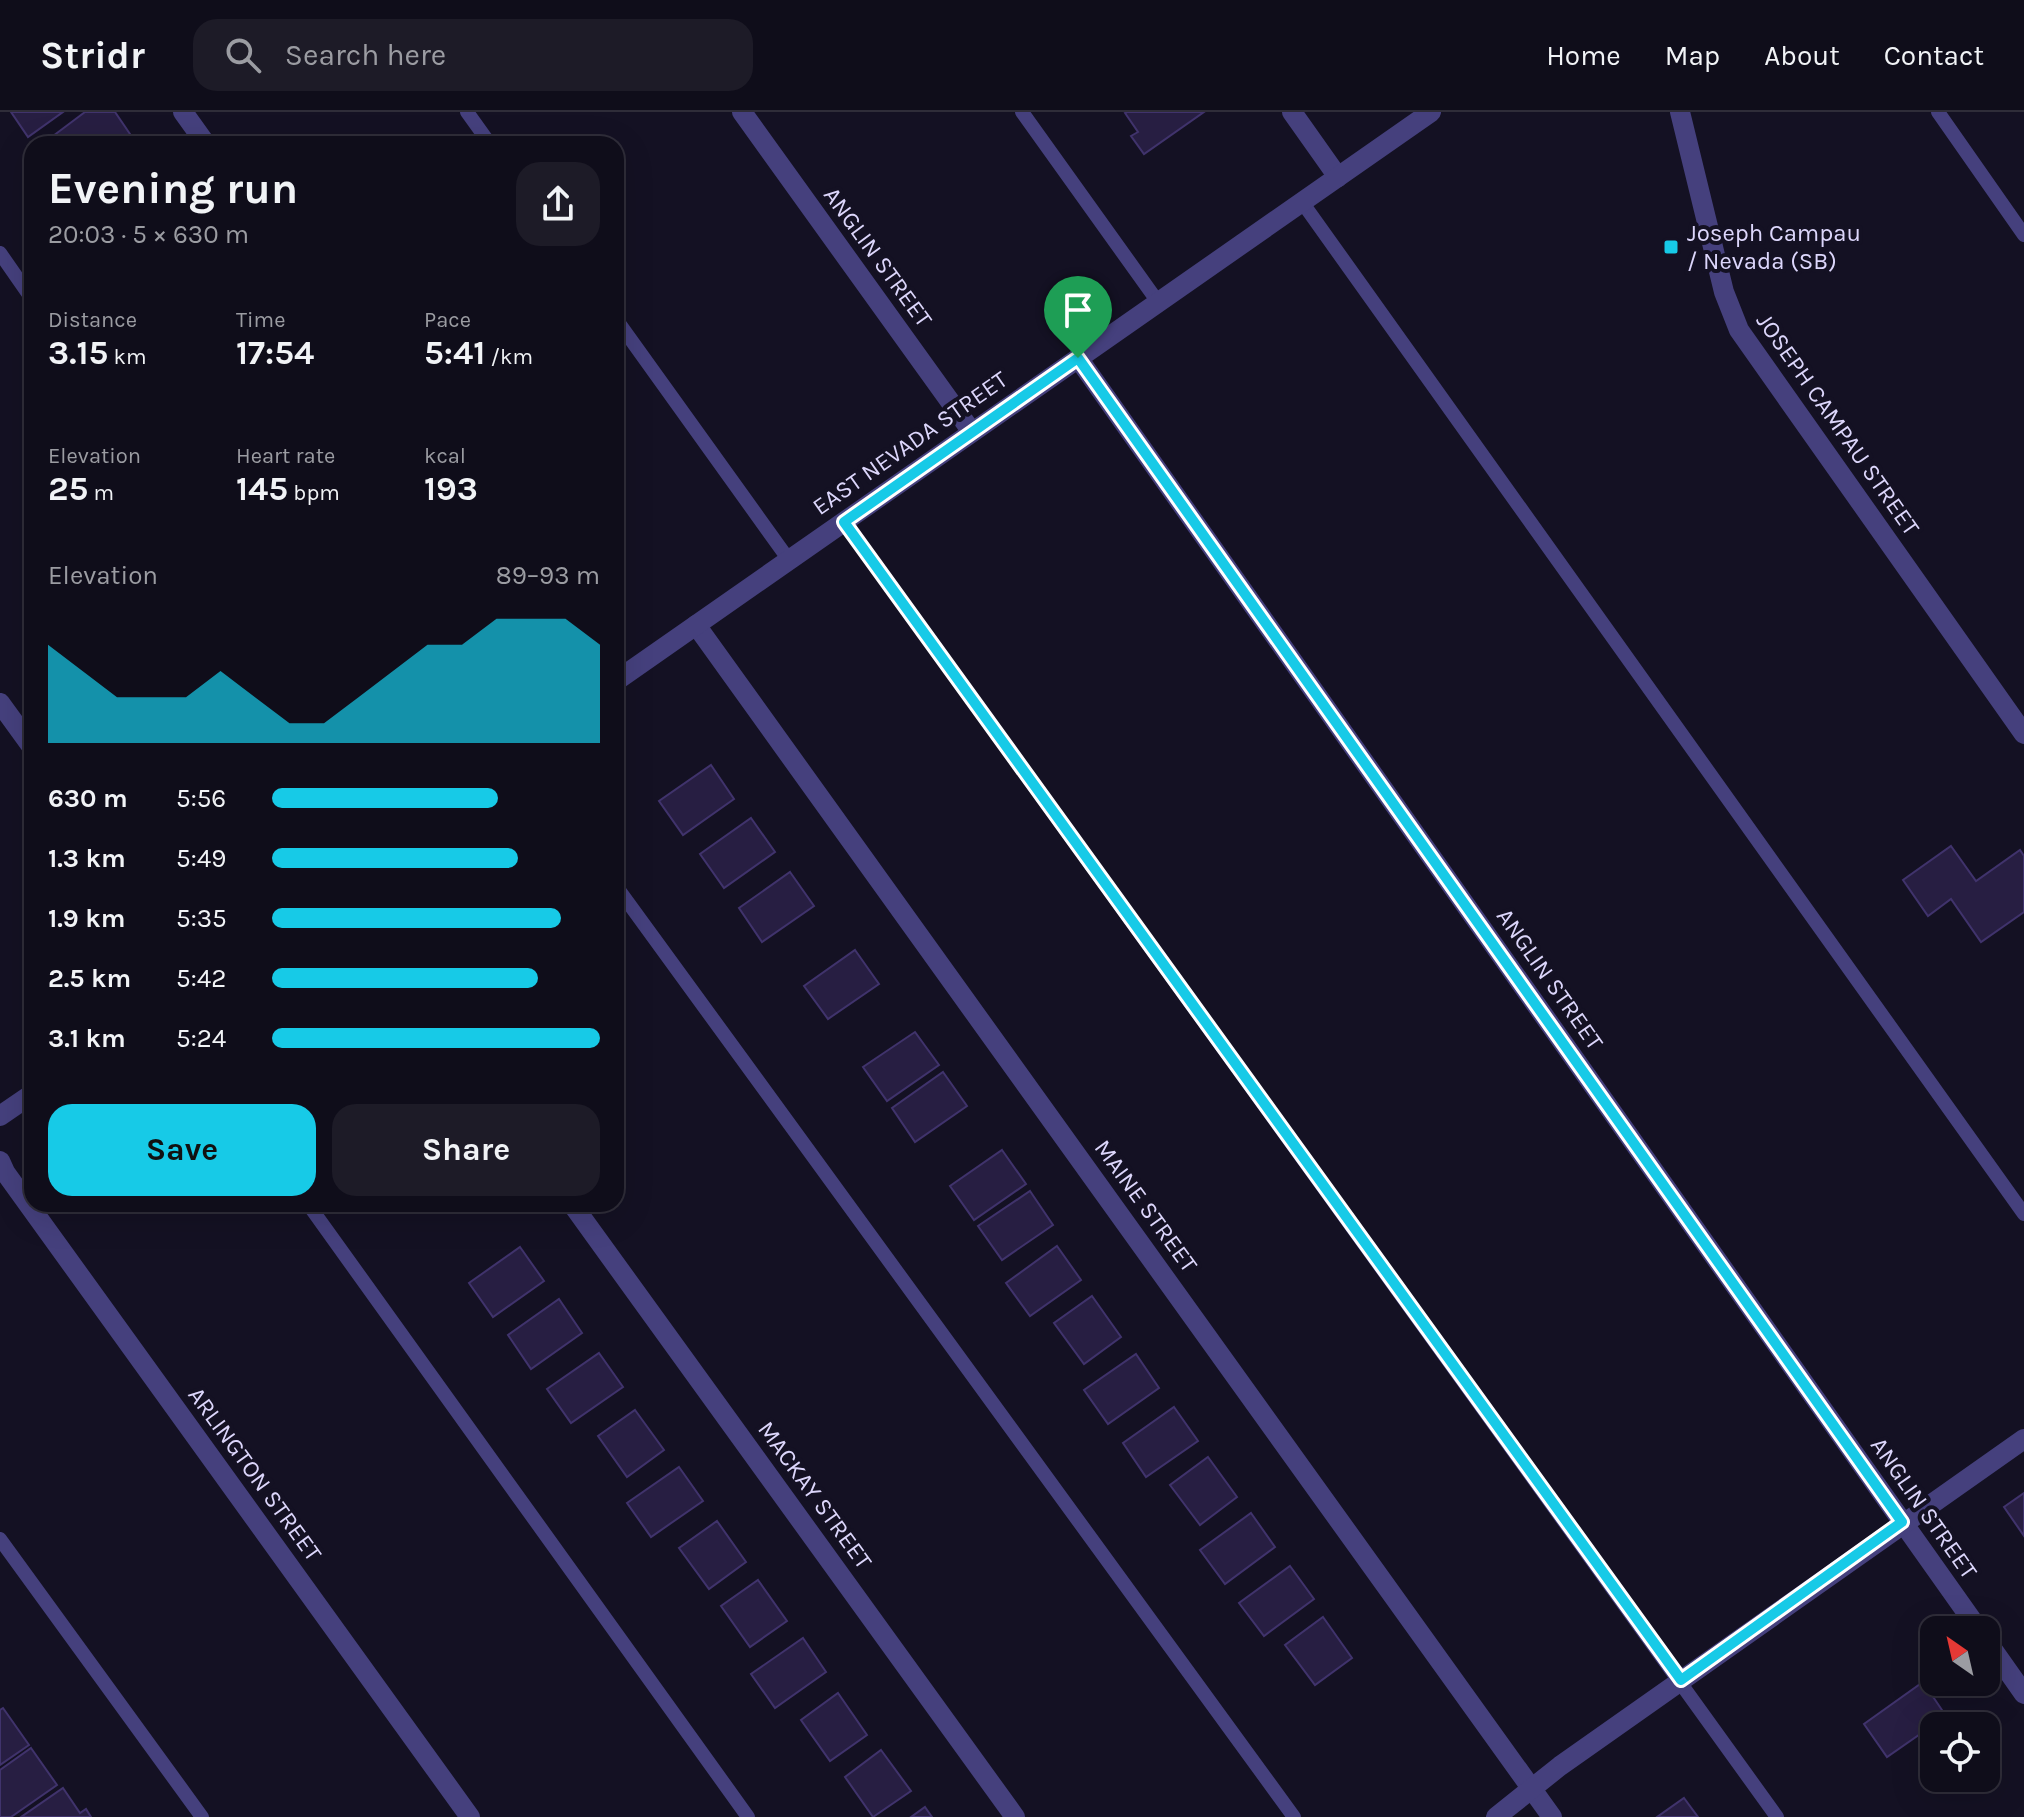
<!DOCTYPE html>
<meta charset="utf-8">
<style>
:root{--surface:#0f0d1a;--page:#1d1b27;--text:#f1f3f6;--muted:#9b9ca2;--line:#2f2d39;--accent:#17cae7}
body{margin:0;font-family:Karla,sans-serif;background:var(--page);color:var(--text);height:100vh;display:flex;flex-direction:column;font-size:30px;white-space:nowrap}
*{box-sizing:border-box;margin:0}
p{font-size:26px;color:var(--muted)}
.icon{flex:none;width:44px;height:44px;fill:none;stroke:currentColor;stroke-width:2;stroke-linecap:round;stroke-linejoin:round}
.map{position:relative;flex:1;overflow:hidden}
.panel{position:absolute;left:24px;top:24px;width:600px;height:1076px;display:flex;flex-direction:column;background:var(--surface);border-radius:24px;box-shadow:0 8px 32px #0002,0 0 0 2px var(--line)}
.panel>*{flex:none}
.needle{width:52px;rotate:326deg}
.tools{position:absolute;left:1920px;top:1504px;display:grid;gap:16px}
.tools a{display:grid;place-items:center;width:80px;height:80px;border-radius:16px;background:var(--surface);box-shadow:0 8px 32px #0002,0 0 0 2px var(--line);font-size:40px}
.pin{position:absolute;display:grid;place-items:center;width:68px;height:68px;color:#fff;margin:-82px -34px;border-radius:50% 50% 50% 0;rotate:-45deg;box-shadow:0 0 8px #0007}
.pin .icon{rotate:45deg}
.round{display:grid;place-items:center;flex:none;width:84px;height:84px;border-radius:24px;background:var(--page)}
.summary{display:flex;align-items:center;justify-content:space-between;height:136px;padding:0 24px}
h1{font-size:44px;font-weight:700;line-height:60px}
.figures{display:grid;grid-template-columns:repeat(3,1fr);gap:12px;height:136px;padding:8px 24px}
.figures div{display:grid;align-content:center}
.figures b{font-size:34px;font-weight:700}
.figures small{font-size:22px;font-weight:400}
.figures p{font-size:22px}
.chart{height:224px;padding:16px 24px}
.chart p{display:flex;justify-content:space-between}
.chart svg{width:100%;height:144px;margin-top:8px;fill:var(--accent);opacity:.7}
.action{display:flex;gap:16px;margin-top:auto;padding:16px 24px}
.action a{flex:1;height:92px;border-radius:24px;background:var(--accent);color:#111;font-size:32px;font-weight:700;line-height:92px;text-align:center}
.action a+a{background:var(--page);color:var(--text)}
ul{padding:0 24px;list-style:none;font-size:26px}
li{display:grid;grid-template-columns:128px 96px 1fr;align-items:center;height:60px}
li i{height:20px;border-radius:10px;background:var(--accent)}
header{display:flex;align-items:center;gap:48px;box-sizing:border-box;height:112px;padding:0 40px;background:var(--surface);border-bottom:2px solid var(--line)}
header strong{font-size:38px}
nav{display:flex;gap:44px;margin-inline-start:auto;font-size:28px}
.search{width:560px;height:72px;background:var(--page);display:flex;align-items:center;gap:20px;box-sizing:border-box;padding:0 28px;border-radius:24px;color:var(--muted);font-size:30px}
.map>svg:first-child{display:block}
</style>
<header>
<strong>Stridr</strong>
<div class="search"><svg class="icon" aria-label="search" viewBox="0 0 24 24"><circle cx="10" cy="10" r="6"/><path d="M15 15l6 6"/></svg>Search here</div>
<nav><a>Home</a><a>Map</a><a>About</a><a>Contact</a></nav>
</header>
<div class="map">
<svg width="2024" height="1705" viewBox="0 0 2024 1705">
<rect width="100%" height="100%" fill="#141123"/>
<!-- building -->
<g fill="#271e42" stroke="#40336c" stroke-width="2">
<polygon points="11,0 63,0 28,25"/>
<polygon points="85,0 115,0 130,22 117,32 46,32 45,30"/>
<polygon points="1127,0 1204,0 1144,42 1131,24 1138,20 1125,1"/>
<polygon points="711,653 734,687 683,723 659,689"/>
<polygon points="751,706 775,740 724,776 700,742"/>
<polygon points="1951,734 1976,769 2020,738 2024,744 2024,800 1981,830 1951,787 1928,804 1903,768"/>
<polygon points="790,760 814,794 762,830 739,796"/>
<polygon points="855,838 879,872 828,907 804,874"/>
<polygon points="915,920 939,953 887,989 863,955"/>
<polygon points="943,960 967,994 915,1030 892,996"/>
<polygon points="1002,1038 1026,1072 974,1108 950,1074"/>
<polygon points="1030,1079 1053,1113 1002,1148 978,1114"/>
<polygon points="1057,1134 1081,1168 1030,1204 1006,1171"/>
<polygon points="520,1135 544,1169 493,1205 469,1171"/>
<polygon points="1092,1184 1121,1225 1084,1252 1054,1211"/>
<polygon points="559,1187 582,1221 531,1257 508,1223"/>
<polygon points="599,1241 623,1275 571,1311 547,1277"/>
<polygon points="1136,1242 1159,1276 1108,1312 1084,1278"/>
<polygon points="1174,1295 1198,1329 1146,1365 1123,1331"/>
<polygon points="635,1298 664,1338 627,1365 598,1324"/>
<polygon points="1208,1345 1237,1385 1200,1413 1170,1373"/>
<polygon points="679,1355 703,1389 651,1425 627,1391"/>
<polygon points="2024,1381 2024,1424 2004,1395"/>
<polygon points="1251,1401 1275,1435 1225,1472 1200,1438"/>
<polygon points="717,1409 746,1450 709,1477 679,1436"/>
<polygon points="1290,1454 1314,1487 1264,1524 1239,1491"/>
<polygon points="758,1468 787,1509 750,1535 721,1494"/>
<polygon points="1323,1505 1352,1546 1315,1573 1285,1533"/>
<polygon points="803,1526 826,1560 775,1596 751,1562"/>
<polygon points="1923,1570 1946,1604 1887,1645 1864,1612"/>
<polygon points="838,1581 867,1623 830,1649 801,1608"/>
<polygon points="3,1596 29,1633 0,1653 0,1598"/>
<polygon points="31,1636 57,1673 11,1705 0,1705 0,1658"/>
<polygon points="881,1638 911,1679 873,1705 845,1665"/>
<polygon points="63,1676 80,1701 86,1697 91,1705 21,1705"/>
<polygon points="1684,1686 1698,1705 1657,1705"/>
<polygon points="925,1695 932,1705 911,1705"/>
</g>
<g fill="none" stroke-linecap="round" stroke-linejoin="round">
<!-- service -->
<g stroke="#45407d" stroke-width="14">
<polyline points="467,0 490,32"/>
<polyline points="1022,0 1158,190"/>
<polyline points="1938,0 2024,123"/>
<polyline points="1302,90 2024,1102"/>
<polyline points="0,141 32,187"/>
<polyline points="616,207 789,448"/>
<polyline points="844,410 1777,1705"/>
<polyline points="616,774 1294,1705"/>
<polyline points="308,1092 748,1705"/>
<polyline points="0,1427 202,1705"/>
</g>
<!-- minor -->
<g stroke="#45407d" stroke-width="20">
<polyline points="183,0 206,32"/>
<polyline points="742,0 972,320"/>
<polyline points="1292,0 1338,65"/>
<polyline points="1078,246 1979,1518"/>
<polyline points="696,513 1552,1705"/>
<polyline points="0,591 32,635"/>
<polyline points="0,1049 5,1060 470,1705"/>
<polyline points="572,1092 1015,1705"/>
<polyline points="1986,1528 2024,1582"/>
<polyline points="1496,1705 1560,1654 2024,1327"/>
</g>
<!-- tertiary -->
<g stroke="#45407d" stroke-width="20">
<polyline points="1680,0 1724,180 1739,218 2024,622"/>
<polyline points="616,569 1431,0"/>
<polyline points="0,1004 32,982"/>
</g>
</g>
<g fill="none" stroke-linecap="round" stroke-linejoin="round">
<!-- route casing -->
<g stroke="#fff" stroke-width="16">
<polygon id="route" points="1078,246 1902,1410 1681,1568 844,410"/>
</g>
<!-- route -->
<use href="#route" stroke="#17cae7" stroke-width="10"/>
</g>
<!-- markers -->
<rect fill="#17cae7" stroke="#141123" stroke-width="3" x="1663" y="127" width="16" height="16" rx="4"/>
<g text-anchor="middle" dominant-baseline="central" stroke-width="8" stroke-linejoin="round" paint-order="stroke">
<!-- poi labels -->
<g font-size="24" fill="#dcd6fb" stroke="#141123" text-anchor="start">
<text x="1687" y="121">Joseph Campau<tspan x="1687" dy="28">/ Nevada (SB)</tspan></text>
</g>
<!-- street labels -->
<g font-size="24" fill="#dcd6fb" stroke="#141123">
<text transform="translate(878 145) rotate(54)">ANGLIN STREET</text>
<text transform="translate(1838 312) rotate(55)">JOSEPH CAMPAU STREET</text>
<text transform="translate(910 331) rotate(-35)">EAST NEVADA STREET</text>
<text transform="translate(1550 867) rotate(55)">ANGLIN STREET</text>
<text transform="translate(1146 1094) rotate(54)">MAINE STREET</text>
<text transform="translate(255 1362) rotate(54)">ARLINGTON STREET</text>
<text transform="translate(815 1383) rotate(54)">MACKAY STREET</text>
<text transform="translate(1924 1396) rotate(55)">ANGLIN STREET</text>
</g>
</g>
</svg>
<div class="tools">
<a><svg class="needle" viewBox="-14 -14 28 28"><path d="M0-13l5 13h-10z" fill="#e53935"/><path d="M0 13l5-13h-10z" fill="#9b9ca2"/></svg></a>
<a><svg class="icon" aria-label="locate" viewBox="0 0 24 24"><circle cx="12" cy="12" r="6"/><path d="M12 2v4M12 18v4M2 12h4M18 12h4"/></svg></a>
</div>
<div class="pin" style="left:1078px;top:246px;background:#1e9e55"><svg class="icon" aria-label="arrive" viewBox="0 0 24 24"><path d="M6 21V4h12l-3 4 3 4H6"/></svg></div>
<section class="panel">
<div class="summary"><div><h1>Evening run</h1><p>20:03 · 5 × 630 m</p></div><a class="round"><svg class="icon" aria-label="share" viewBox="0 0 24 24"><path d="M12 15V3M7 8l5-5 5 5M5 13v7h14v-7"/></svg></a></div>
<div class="figures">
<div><p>Distance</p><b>3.15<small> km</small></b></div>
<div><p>Time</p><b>17:54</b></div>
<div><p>Pace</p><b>5:41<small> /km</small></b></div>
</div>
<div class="figures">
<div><p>Elevation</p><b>25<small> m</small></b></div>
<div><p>Heart rate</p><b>145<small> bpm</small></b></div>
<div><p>kcal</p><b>193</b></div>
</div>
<div class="chart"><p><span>Elevation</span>89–93 m</p>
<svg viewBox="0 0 160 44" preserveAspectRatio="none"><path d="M0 44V14L10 22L20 30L30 30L40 30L50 22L60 30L70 38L80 38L90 30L100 22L110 14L120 14L130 6L140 6L150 6L160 14V44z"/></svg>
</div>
<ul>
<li><b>630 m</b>5:56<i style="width:69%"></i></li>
<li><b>1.3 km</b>5:49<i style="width:75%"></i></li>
<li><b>1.9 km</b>5:35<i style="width:88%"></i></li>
<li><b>2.5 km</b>5:42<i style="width:81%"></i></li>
<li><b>3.1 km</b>5:24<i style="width:100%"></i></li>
</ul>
<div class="action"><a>Save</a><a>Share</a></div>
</section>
</div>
